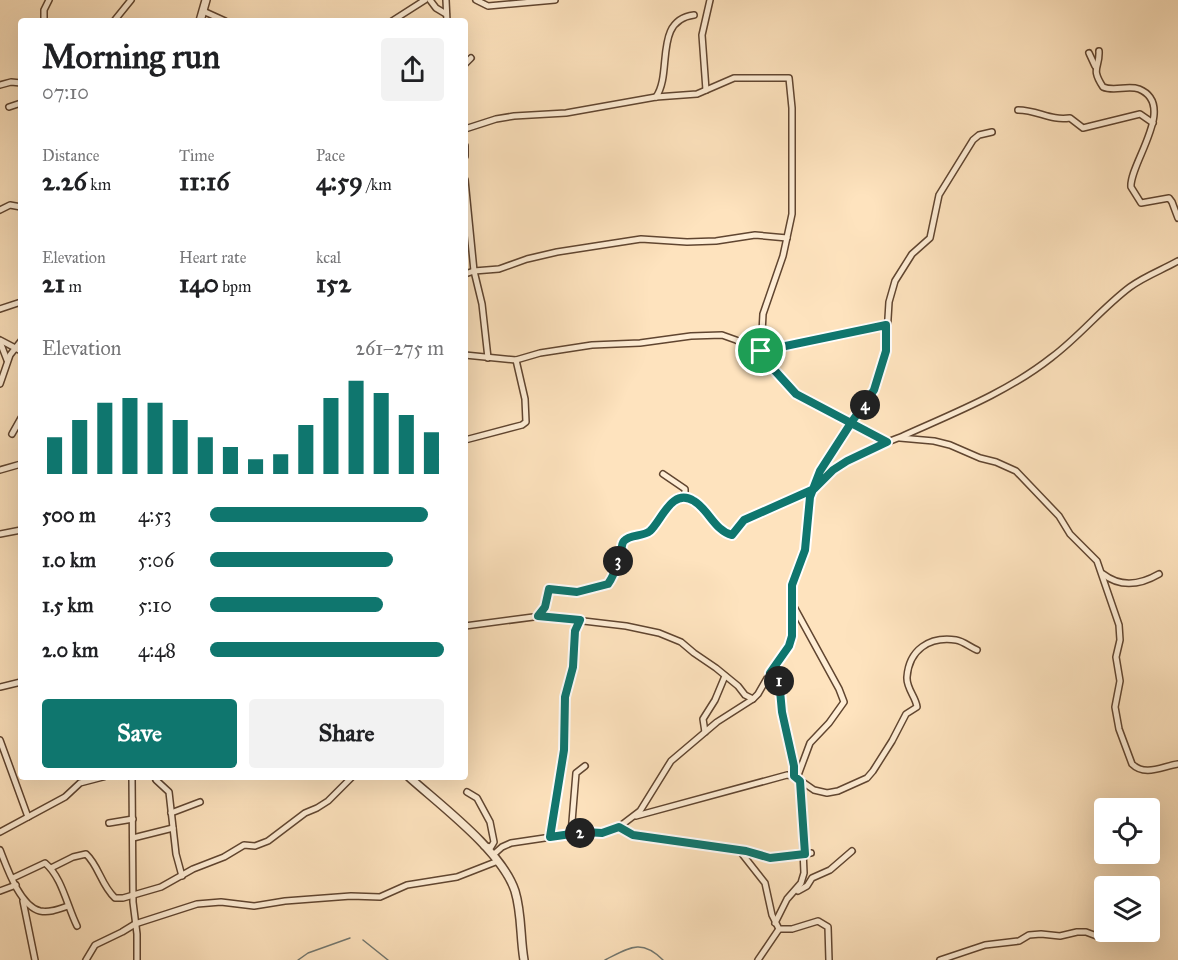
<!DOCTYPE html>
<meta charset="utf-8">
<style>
:root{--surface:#fff;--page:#f2f2f2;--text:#202124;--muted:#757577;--accent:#0f766e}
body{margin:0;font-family:"IM FELL Great Primer",serif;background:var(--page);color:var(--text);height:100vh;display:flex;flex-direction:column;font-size:22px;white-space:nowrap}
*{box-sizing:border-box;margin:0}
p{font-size:20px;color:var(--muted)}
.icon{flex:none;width:33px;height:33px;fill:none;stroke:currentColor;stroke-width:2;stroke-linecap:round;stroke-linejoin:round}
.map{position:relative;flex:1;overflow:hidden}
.details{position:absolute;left:18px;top:18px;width:450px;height:762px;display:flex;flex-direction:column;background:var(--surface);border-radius:6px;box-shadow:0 6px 24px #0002}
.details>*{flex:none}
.controls{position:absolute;left:1094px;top:798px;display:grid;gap:12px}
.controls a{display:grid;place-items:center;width:66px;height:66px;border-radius:6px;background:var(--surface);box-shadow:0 6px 24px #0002;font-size:30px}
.pin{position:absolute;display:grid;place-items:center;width:51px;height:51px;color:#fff;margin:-26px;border:3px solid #fff;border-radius:50%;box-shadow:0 2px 6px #0007}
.km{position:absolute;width:30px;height:30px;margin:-15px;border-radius:50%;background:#222;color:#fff;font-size:16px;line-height:30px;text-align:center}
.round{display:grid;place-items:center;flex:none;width:63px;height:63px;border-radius:6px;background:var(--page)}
.headline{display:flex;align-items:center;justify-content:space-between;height:102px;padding:0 24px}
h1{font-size:33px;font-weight:700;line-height:45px}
.figures{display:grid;grid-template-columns:repeat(3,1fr);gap:9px;height:102px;padding:6px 24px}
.figures div{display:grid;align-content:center}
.figures b{font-size:26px;font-weight:700}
.figures small{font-size:16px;font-weight:400}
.figures p{font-size:16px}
.chart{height:168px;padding:12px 24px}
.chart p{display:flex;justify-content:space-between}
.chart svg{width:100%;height:108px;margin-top:6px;stroke:var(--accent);stroke-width:6}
.action{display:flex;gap:12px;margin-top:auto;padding:12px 24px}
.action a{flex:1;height:69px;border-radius:6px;background:var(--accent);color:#fff;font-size:24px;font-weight:700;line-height:69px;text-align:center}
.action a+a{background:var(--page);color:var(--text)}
ul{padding:0 24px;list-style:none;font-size:20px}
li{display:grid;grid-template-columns:96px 72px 1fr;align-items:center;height:45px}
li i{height:15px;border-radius:8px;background:var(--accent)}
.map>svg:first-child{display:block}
</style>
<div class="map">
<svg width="1178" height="960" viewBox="0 0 1178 960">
<rect width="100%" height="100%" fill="#fee3be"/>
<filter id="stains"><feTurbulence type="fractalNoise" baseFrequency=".00333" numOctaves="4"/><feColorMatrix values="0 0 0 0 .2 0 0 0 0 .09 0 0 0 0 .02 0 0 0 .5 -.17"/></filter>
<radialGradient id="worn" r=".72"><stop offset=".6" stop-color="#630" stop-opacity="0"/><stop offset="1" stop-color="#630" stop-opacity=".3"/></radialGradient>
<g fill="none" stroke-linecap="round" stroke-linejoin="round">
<!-- stream -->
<g stroke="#737870" stroke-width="1.5">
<polyline points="363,940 388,960"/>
<polyline points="298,960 308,953 350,938"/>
<path d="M605 960C629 948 641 938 663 960"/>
</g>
<!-- minor casing -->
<g stroke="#604530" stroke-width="8">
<g id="minor">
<polyline points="430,0 436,8 446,14"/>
<polyline points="446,0 447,21"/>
<polyline points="476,0 488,6 555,0"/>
<polyline points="203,11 225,21"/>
<polyline points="44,21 44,10 49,0"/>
<polyline points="114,21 131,0"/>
<polyline points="392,21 425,0"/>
<path d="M1099 51C1100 69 1090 67 1103 87 1114 92 1127 85 1139 89 1178 105 1129 164 1131 187L1141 203 1169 198 1172 202 1178 218"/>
<polyline points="1089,53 1095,66"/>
<polyline points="465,64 471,58"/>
<polyline points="0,85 11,82 21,83"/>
<polyline points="706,90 702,35 710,0"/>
<path d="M656 97C673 73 653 20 694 15"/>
<polyline points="9,107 21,103"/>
<path d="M1018 110C1038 110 1050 121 1070 118L1083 128 1140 114 1153 123"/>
<polyline points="465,129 496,119 514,116 566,113 656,97 697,94 734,78 789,78 792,108 792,214 783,256 763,314 761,351"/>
<polyline points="465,146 465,156"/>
<polyline points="465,180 474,271 482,304 488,358"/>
<polyline points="0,210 10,205 21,207"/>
<polyline points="465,274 474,271 499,269 527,259 557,252 641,239 687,242 716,241 755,235 787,238"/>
<polyline points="0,309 21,302"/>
<polyline points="0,340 21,351"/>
<polyline points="0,342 7,360"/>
<polyline points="759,351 886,325"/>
<polyline points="465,355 516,360 540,353 592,345 640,343 691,336 722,335 736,340 757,351 796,394 887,442"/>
<polyline points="0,384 10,355 21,341"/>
<polyline points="12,434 21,418"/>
<path d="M900 438 934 441 950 445 980 458 996 462 1016 471 1059 516 1070 534 1097 561 1119 625 1120 640 1116 657 1120 681 1115 707 1119 729 1132 764C1145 777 1163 766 1178 764"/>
<polyline points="465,440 522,425 526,422 525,399 516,360"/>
<polyline points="0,470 21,464"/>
<polyline points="663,474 685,489 685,498"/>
<polyline points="0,534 21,530"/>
<path d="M1103 574C1121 588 1140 585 1159 574"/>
<polyline points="793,605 839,689 844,702 829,723 810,743 797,778"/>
<path d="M538 616C546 608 544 596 551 588L577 592 608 584C614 576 618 563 621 554 622 550 621 544 624 541 629 535 640 538 646 534 661 525 670 486 695 501 708 509 715 531 732 535L744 521 814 489 820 471 834 447 874 390 886 351 889 302 895 281 912 254 930 238 939 195 973 140 979 135 992 132"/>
<polyline points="465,626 541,616 626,626 659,633 681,642 694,653 716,668 738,686 745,695 753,699"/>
<polyline points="770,673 779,680 781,712 793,759 794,776"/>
<polyline points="0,687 21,682"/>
<polyline points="705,732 703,719 715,700 725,676"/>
<polyline points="0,740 28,817"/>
<polyline points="132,777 133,902 137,934 137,960"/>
<polyline points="156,780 169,792 176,854 182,876"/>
<polyline points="467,792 477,798 490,822 494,842 491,847 484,846"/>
<polyline points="171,813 200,802"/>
<path d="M636 816 787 775 794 776 814 790 827 793 838 791 867 778 873 771 892 741 906 714 917 707C916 697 906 688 907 677 909 650 929 636 956 640 963 641 970 647 977 650"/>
<polyline points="109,823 133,819"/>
<polyline points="619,827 633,835 746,851 770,858 780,858 811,853"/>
<polyline points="0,832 65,797 80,783 103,777"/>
<polyline points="571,834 576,773 585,766"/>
<polyline points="550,837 564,750 565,697 573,667 575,631 580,620"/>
<polyline points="133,838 173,828"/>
<path d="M0 850C7 868 20 906 40 911 50 913 59 909 68 906"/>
<polyline points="739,850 765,883 772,915 779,929 792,929 818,921 828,927 829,960"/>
<path d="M493 855 502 847 511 843 585 832 602 833 619 827 640 811 671 761 717 722 753 699 758 694 773 668 789 646 792 636V585L804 554 810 497C825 463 871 449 903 436 954 413 1008 392 1052 357 1080 336 1102 308 1130 287 1145 276 1162 270 1178 261"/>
<path d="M51 868 73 857 86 854C99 866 101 885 115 898H123L161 887 193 869 224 857 244 845 255 846 268 841 305 813 317 808 328 801 352 777"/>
<path d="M13 878 45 863C62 877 67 906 77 926"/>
<polyline points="0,891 16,885"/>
<polyline points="798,891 807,886 812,878 830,870 852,851"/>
<polyline points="23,901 35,960"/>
<polyline points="775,923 787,899 801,883 804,873 800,781"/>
<polyline points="86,960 95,945 122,932 135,924 197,904 221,902 254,906 285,901 351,896 380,897 407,885 457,877 498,861"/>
<polyline points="758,960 779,929"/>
<polyline points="940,960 985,945 1019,941 1029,935 1041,934 1060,936 1077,932 1086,932 1102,938 1131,932"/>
</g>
</g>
<!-- tertiary casing -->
<g stroke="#604530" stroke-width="10">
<g id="tertiary">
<polyline points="200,21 206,0"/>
<path d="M409 777C440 805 502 851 515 891 522 914 520 937 524 960"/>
</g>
</g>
<!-- minor -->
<use href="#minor" stroke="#feedd5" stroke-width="5"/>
<!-- tertiary -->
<use href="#tertiary" stroke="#feedd5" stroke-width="7"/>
</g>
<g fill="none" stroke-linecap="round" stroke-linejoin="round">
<!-- route casing -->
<g stroke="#fff" stroke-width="12">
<path id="route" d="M761 351H757L796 394 851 423 820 471 810 497 805 550 792 585V636L789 646 770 673 779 680 782 712 794 766V776L800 781 805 854 770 858 746 851 633 835 619 827 602 833 585 832 550 837 564 750 565 697 573 667 575 631 580 620 538 616 545 607 549 589 577 592 608 584C614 576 618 563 621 554 622 550 621 544 624 541 630 534 643 537 650 531 662 520 672 487 694 501 708 509 715 531 732 535L744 520 814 489 833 470 847 461 887 442 851 423 874 390 886 351V325L761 351"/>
</g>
<!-- route -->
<use href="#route" stroke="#0f766e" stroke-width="8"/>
</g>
<rect width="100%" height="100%" filter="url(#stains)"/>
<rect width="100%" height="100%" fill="url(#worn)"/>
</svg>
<div class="controls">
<a><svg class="icon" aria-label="locate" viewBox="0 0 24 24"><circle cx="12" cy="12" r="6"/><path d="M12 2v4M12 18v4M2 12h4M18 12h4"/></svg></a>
<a><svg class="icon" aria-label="layers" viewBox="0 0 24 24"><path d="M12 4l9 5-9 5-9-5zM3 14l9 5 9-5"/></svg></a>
</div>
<div class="pin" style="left:761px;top:351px;background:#1e9e55"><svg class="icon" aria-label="arrive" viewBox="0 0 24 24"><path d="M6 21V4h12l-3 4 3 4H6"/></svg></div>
<b class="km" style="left:779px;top:681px">1</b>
<b class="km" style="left:580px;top:833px">2</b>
<b class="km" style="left:618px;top:561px">3</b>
<b class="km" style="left:865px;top:405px">4</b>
<section class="details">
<div class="headline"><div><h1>Morning run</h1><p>07:10</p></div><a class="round"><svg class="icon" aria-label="share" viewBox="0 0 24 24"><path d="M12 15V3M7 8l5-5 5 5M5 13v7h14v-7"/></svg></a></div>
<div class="figures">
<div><p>Distance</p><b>2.26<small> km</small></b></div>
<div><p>Time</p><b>11:16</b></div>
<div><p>Pace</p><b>4:59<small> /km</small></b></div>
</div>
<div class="figures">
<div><p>Elevation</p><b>21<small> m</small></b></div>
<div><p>Heart rate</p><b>140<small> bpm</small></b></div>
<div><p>kcal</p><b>152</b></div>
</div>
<div class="chart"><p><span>Elevation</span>261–275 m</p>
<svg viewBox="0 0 160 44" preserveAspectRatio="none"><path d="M5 44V29M15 44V22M25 44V15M35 44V13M45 44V15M55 44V22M65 44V29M75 44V33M85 44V38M95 44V36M105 44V24M115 44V13M125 44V6M135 44V11M145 44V20M155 44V27"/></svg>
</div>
<ul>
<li><b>500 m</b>4:53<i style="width:93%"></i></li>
<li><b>1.0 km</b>5:06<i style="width:78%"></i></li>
<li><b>1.5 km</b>5:10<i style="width:74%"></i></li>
<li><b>2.0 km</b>4:48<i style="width:100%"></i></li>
</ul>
<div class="action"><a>Save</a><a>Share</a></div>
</section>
</div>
